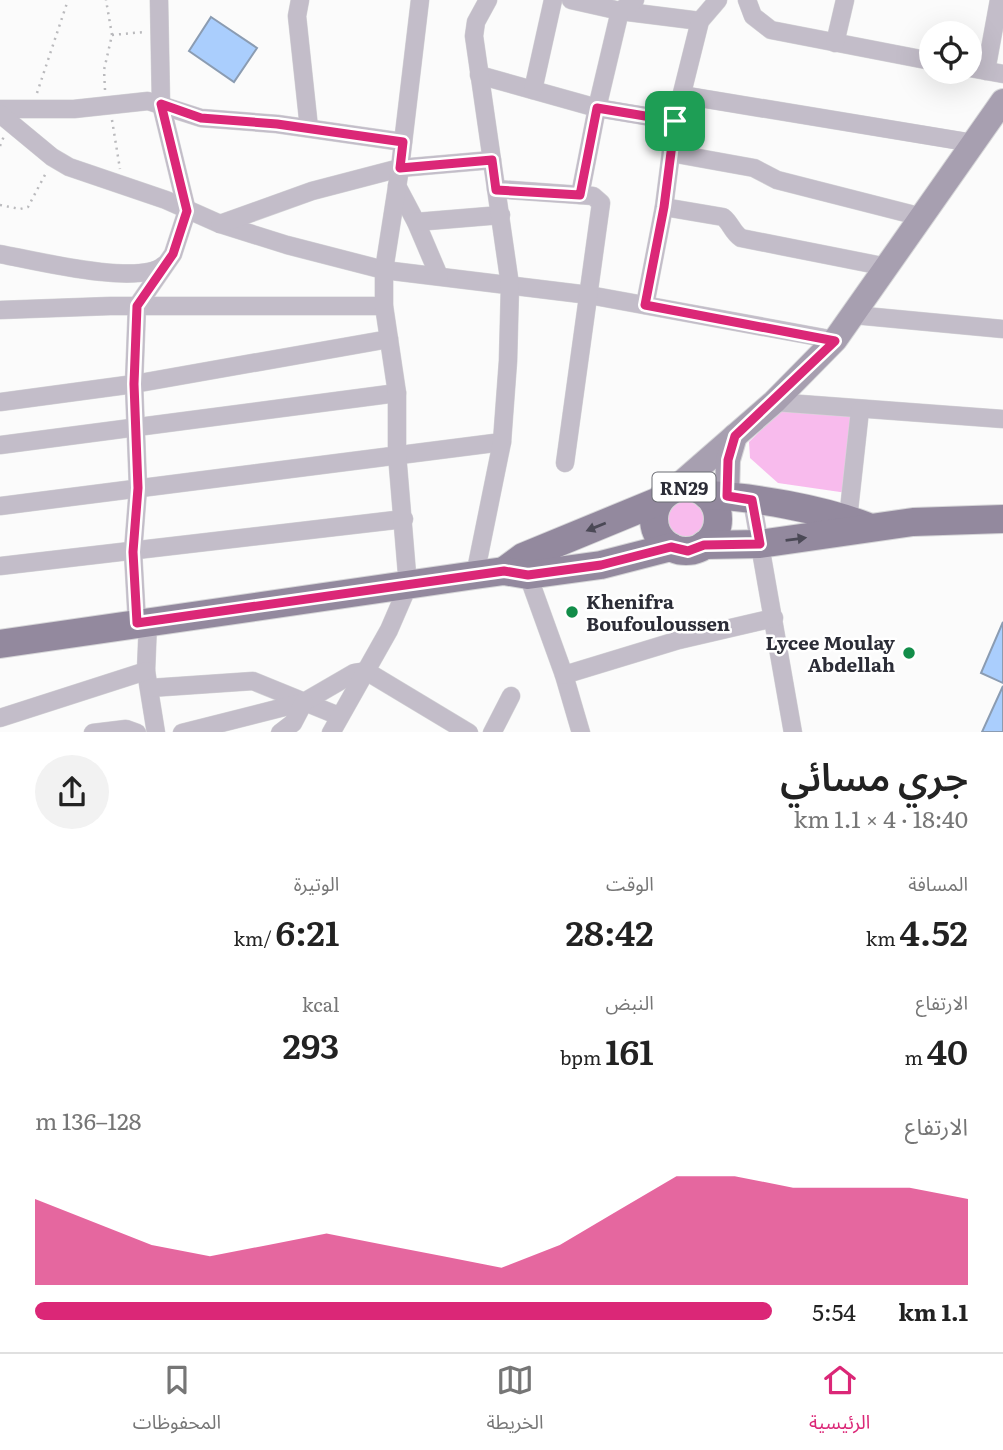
<!DOCTYPE html>
<html lang="ar">
<meta charset="utf-8">
<style>
:root{--surface:#fff;--page:#f2f2f2;--text:#222;--muted:#767676;--line:#e0e0e0;--accent:#db2777}
body{margin:0;font-family:Literata,"Noto Sans Arabic",serif;background:var(--page);color:var(--text);direction:rtl;height:100vh;display:flex;flex-direction:column;font-size:26px;white-space:nowrap}
*{box-sizing:border-box;margin:0}
p{font-size:23px;color:var(--muted)}
.icon{flex:none;width:38px;height:38px;fill:none;stroke:currentColor;stroke-width:2;stroke-linecap:round;stroke-linejoin:round}
.map{position:relative;height:732px;overflow:hidden;direction:ltr}
.side{display:flex;flex-direction:column;background:var(--surface);flex:1}
.side>*{flex:none}
.buttons{position:absolute;left:919px;top:21px;display:grid;gap:14px}
.buttons a{display:grid;place-items:center;width:63px;height:63px;border-radius:50%;background:var(--surface);box-shadow:0 7px 28px #0002;font-size:35px}
.pin{position:absolute;display:grid;place-items:center;width:60px;height:60px;color:#fff;margin:-30px;border-radius:14px;box-shadow:0 4px 10px #0006}
.round{display:grid;place-items:center;flex:none;width:74px;height:74px;border-radius:37px;background:var(--page)}
.summary{display:flex;align-items:center;justify-content:space-between;height:119px;padding:0 35px}
h1{font-size:38px;font-weight:600;line-height:52px}
.figures{display:grid;grid-template-columns:repeat(3,1fr);gap:10px;height:119px;padding:7px 35px}
.figures div{display:grid;align-content:center}
.figures b{font-size:35px;font-weight:600}
.figures small{font-size:19px;font-weight:400}
.figures p{font-size:19px}
.chart{height:196px;padding:14px 35px}
.chart p{display:flex;justify-content:space-between}
.chart svg{width:100%;height:126px;margin-top:7px;fill:var(--accent);opacity:.7}
ul{padding:0 35px;list-style:none;font-size:23px}
li{display:grid;grid-template-columns:112px 84px 1fr;align-items:center;height:52px}
li i{height:18px;border-radius:9px;background:var(--accent)}
.tab-bar{display:flex;justify-content:space-around;align-items:center;height:98px;border-top:2px solid var(--line);background:var(--surface);font-size:19px;color:var(--muted)}
.tab-bar a{display:grid;justify-items:center;gap:4px}
.tab-bar .current{color:var(--accent)}
.map>svg:first-child{display:block}
</style>
<div class="map">
<svg width="1003" height="733" viewBox="0 0 1003 733">
<rect width="100%" height="100%" fill="#fbfbfb"/>
<!-- green -->
<g fill="#f8bbed">
<polygon points="780,411 854,417 847,493 778,483 750,458 749,442"/>
<circle cx="685" cy="518" r="22"/>
</g>
<!-- building -->
<g fill="#aacefd" stroke="#8b9cb2" stroke-width="2">
<polygon points="211,17 257,48 234,82 189,51"/>
<polygon points="1003,622 1003,683 981,673"/>
<polygon points="1003,686 1003,732 982,732"/>
</g>
<g fill="none" stroke-linecap="round" stroke-linejoin="round">
<!-- street casing -->
<g stroke="#d6d6d8" stroke-width="19">
<g id="street">
<polyline points="300,0 297,16 309,128"/>
<polyline points="571,0 620,11 700,21"/>
<polyline points="747,0 753,16 771,30 931,61"/>
<polyline points="835,43 845,0"/>
<polyline points="970,68 1003,74"/>
<polyline points="986,71 999,0"/>
<polyline points="479,75 597,108 675,121"/>
<polyline points="533,90 553,0"/>
<polyline points="682,95 973,143"/>
<polyline points="0,109 74,109 148,101 201,118 277,124 403,142"/>
<polyline points="0,114 52,157 69,167 166,200 220,224 287,245 384,270 589,295 835,340"/>
<polyline points="671,153 754,168 777,180 922,217"/>
<polyline points="397,186 416,222 439,276"/>
<polyline points="496,189 580,195 593,196 601,203 565,463"/>
<polyline points="580,195 597,108 620,11 635,0"/>
<path d="M664 207 723 217C731 223 732 232 741 238L887 267"/>
<polyline points="416,222 501,215"/>
<polyline points="220,224 312,191 400,168 492,160"/>
<path d="M0 254C33 260 140 287 164 265"/>
<polyline points="645,305 664,207 675,121 700,21 718,0"/>
<polyline points="0,310 110,306 384,306"/>
<polyline points="854,315 1003,329"/>
<polyline points="0,402 134,384 389,339"/>
<polyline points="774,402 1003,419"/>
<polyline points="0,445 397,393"/>
<polyline points="752,500 793,733"/>
<polyline points="0,506 502,442"/>
<polyline points="847,528 860,410"/>
<polyline points="0,566 404,519"/>
<polyline points="525,567 564,675 581,733"/>
<polyline points="475,575 502,442 508,361 510,285 474,36 476,22 488,0"/>
<polyline points="148,622 146,671 156,733"/>
<polyline points="137,623 133,552 138,488 134,384 137,306 173,254 187,211 161,104 159,0"/>
<polyline points="564,675 679,640 774,618"/>
<polyline points="150,688 253,681 339,716"/>
<polyline points="0,718 146,671"/>
<polyline points="93,733 126,729 137,733"/>
<polyline points="182,733 304,702 354,673 366,671 469,733"/>
<polyline points="280,733 293,723 304,702"/>
<polyline points="331,733 389,630 408,586 397,454 397,393 384,306 384,270 400,168 420,0"/>
<polyline points="492,733 511,696"/>
</g>
</g>
<!-- secondary casing -->
<g stroke="#d6d6d8" stroke-width="26">
<g id="secondary">
<polyline points="673,490 774,402 835,340 1003,101"/>
<polyline points="727,496 728,460 735,436"/>
</g>
</g>
<!-- primary casing -->
<g stroke="#d6d6d8" stroke-width="30">
<g id="primary">
<circle cx="686" cy="519" r="32"/>
<path d="M707 495C754 497 821 509 866 526"/>
<polyline points="704,545 760,544 913,522 1003,519"/>
<polyline points="504,571 523,557 659,501"/>
<polyline points="0,644 475,575 504,571 528,575 601,565 671,547"/>
</g>
</g>
<!-- path -->
<g stroke="#bababd" stroke-width="2.5" stroke-dasharray="2 5" stroke-linecap="butt">
<polyline points="112,35 144,32"/>
<polyline points="105,90 104,70 112,35 106,0"/>
<polyline points="37,93 68,0"/>
<polyline points="112,120 120,169"/>
<polyline points="0,146 4,136"/>
<polyline points="0,205 20,209 28,207 47,171"/>
</g>
<!-- street -->
<use href="#street" stroke="#c3bdc9" stroke-width="18"/>
<!-- secondary -->
<use href="#secondary" stroke="#a79fb0" stroke-width="24"/>
<!-- primary -->
<use href="#primary" stroke="#93899e" stroke-width="28"/>
</g>
<!-- one-way arrows -->
<defs><path id="oneway-solid" d="M-6-.8H1V-3.2L6.5 0L1 3.2V.8H-6Z" transform="scale(1.75)"/></defs>
<g fill="#4b4956">
<use href="#oneway-solid" transform="translate(596 527) rotate(158)"/>
<use href="#oneway-solid" transform="translate(796 539) rotate(-7)"/>
</g>
<g fill="none" stroke-linecap="round" stroke-linejoin="round">
<!-- route casing -->
<g stroke="#fff" stroke-width="14">
<polygon id="route" points="161,104 201,118 277,124 403,142 400,168 492,160 496,190 580,195 597,108 675,121 664,207 645,305 835,341 735,436 728,460 727,496 752,500 760,544 704,545 688,551 671,547 601,565 528,575 504,571 137,623 133,552 138,488 134,384 137,306 173,254 187,211"/>
</g>
<!-- route -->
<use href="#route" stroke="#db2777" stroke-width="9"/>
</g>
<!-- markers -->
<g fill="#128d49" stroke="#fff" stroke-width="2.5">
<circle cx="572" cy="612" r="7"/>
<circle cx="909" cy="653" r="7"/>
</g>
<g text-anchor="middle" dominant-baseline="central" stroke-width="5" stroke-linejoin="round" paint-order="stroke">
<!-- shield labels -->
<rect fill="#fff" stroke="#6b6c73" stroke-width="2" x="652.5" y="472.5" width="63" height="29" rx="5"/>
<g font-size="18" font-weight="bold" fill="#2c2d37">
<text x="684" y="487">RN29</text>
</g>
<!-- poi labels -->
<g font-size="19" font-weight="bold" fill="#2c2d37" stroke="#fff" text-anchor="start">
<text x="586" y="601">Khenifra<tspan x="586" dy="22">Boufouloussen</tspan></text>
<text x="895" y="642" text-anchor="end">Lycee Moulay<tspan x="895" dy="22">Abdellah</tspan></text>
</g>
</g>
</svg>
<div class="buttons">
<a><svg class="icon" aria-label="locate" viewBox="0 0 24 24"><circle cx="12" cy="12" r="6"/><path d="M12 2v4M12 18v4M2 12h4M18 12h4"/></svg></a>
</div>
<div class="pin" style="left:675px;top:121px;background:#1e9e55"><svg class="icon" aria-label="arrive" viewBox="0 0 24 24"><path d="M6 21V4h12l-3 4 3 4H6"/></svg></div>
</div>
<section class="side">
<div class="summary"><div><h1>جري مسائي</h1><p>18:40 · 4 × 1.1 km</p></div><a class="round"><svg class="icon" aria-label="share" viewBox="0 0 24 24"><path d="M12 15V3M7 8l5-5 5 5M5 13v7h14v-7"/></svg></a></div>
<div class="figures">
<div><p>المسافة</p><b>4.52<small> km</small></b></div>
<div><p>الوقت</p><b>28:42</b></div>
<div><p>الوتيرة</p><b>6:21<small> /km</small></b></div>
</div>
<div class="figures">
<div><p>الارتفاع</p><b>40<small> m</small></b></div>
<div><p>النبض</p><b>161<small> bpm</small></b></div>
<div><p>kcal</p><b>293</b></div>
</div>
<div class="chart"><p><span>الارتفاع</span>128–136 m</p>
<svg viewBox="0 0 160 44" preserveAspectRatio="none"><path d="M0 44V14L10 22L20 30L30 34L40 30L50 26L60 30L70 34L80 38L90 30L100 18L110 6L120 6L130 10L140 10L150 10L160 14V44z"/></svg>
</div>
<ul>
<li><b>1.1 km</b>5:54<i style="width:100%"></i></li>
</ul>
</section>
<nav class="tab-bar">
<a class="current"><svg class="icon" aria-label="home" viewBox="0 0 24 24"><path d="M3 11l9-7 9 7M6 9v11h12V9"/></svg>الرئيسية</a>
<a><svg class="icon" aria-label="map" viewBox="0 0 24 24"><path d="M3 6l6-2 6 2 6-2v14l-6 2-6-2-6 2zM9 4v14M15 6v14"/></svg>الخريطة</a>
<a><svg class="icon" aria-label="saved" viewBox="0 0 24 24"><path d="M7 4h10v16l-5-4-5 4z"/></svg>المحفوظات</a>
</nav>
